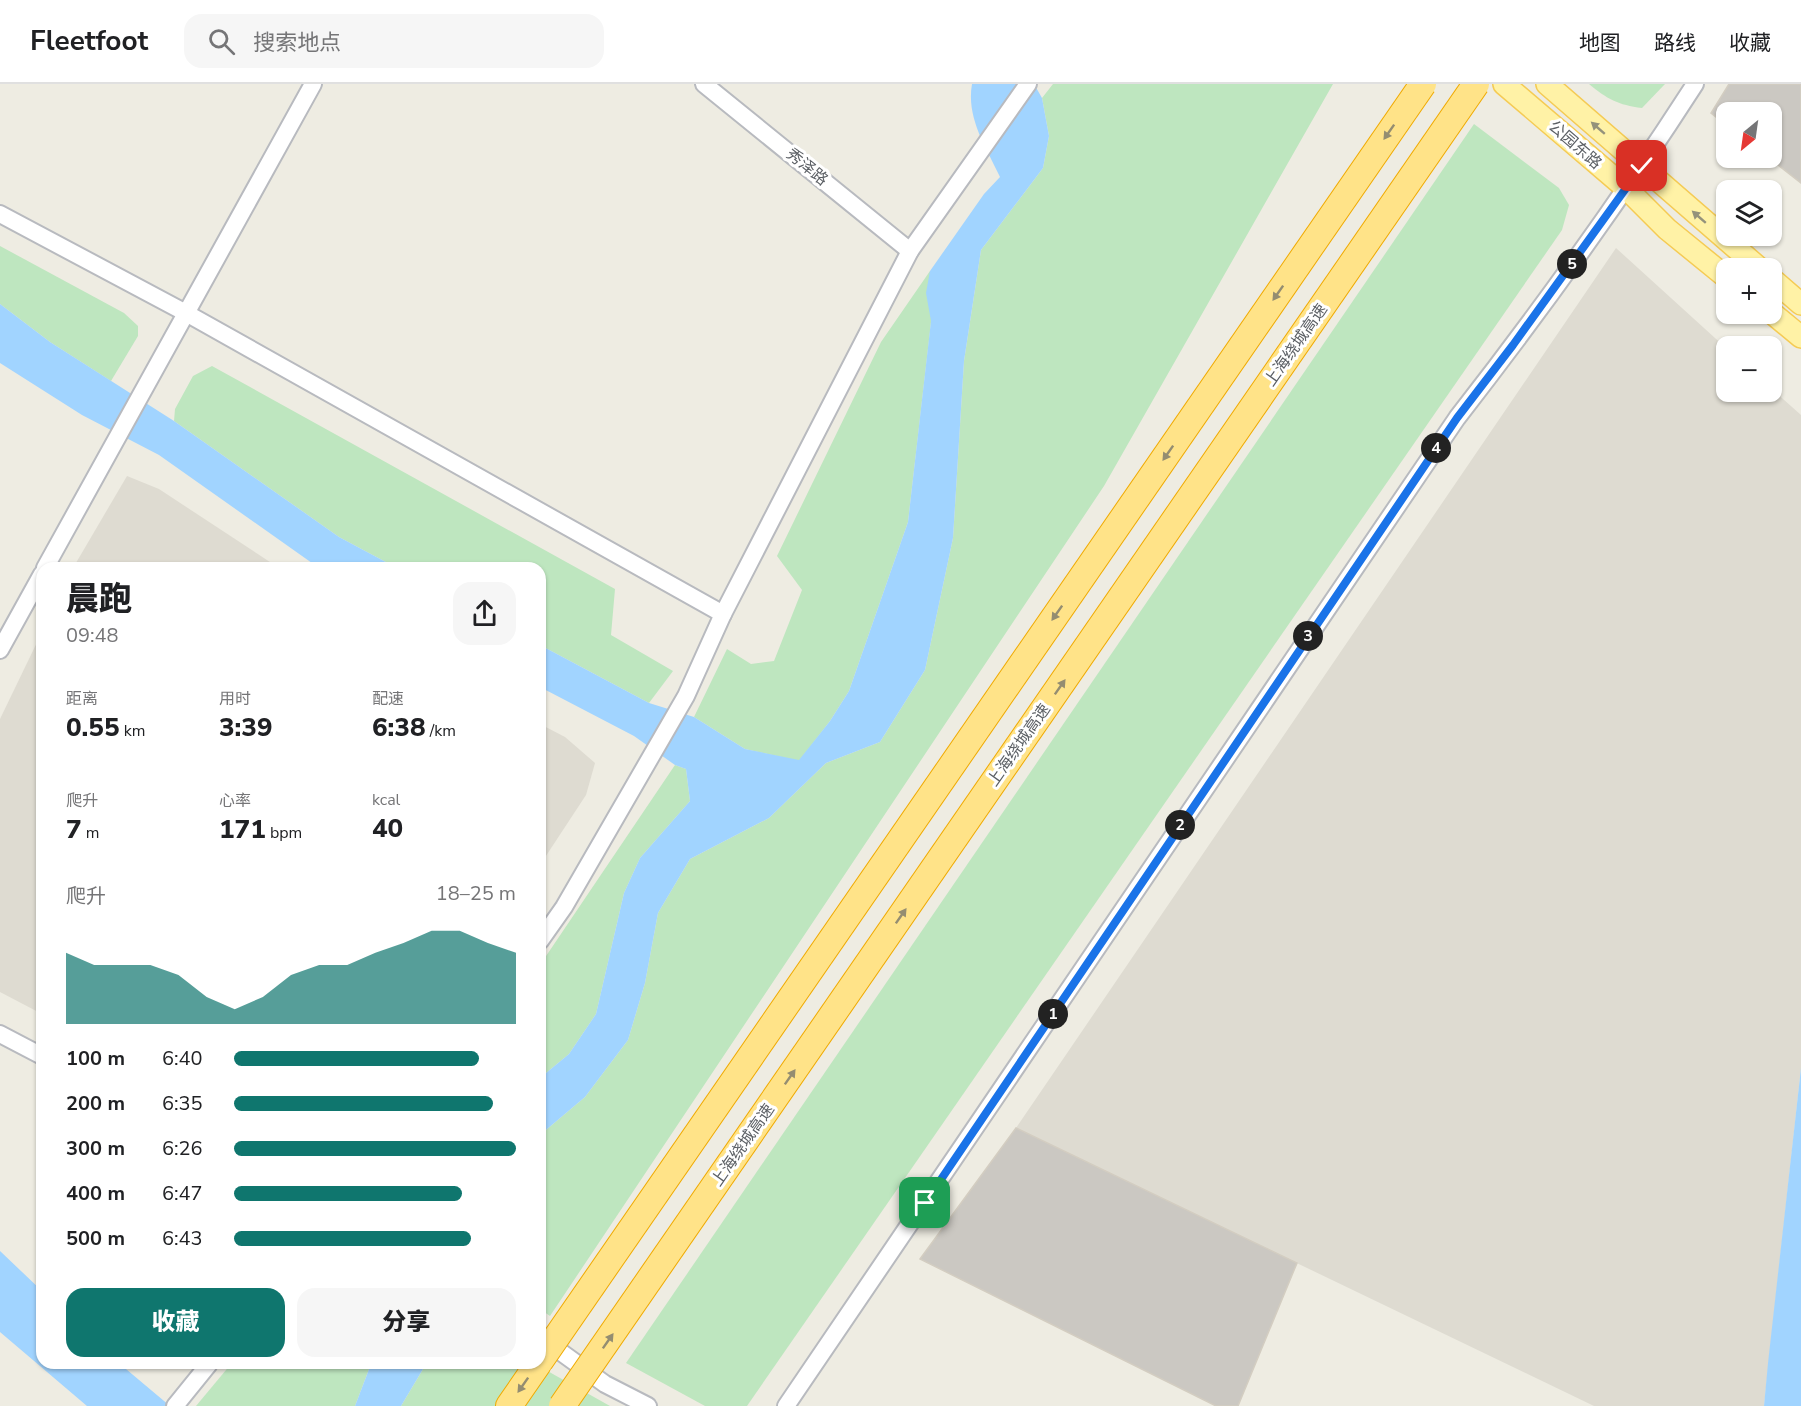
<!DOCTYPE html>
<html lang="zh">
<meta charset="utf-8">
<style>
:root{--surface:#fff;--page:#f6f6f6;--text:#202124;--muted:#757577;--line:#e0e0e0;--accent:#0f766e}
body{margin:0;font-family:"Nunito Sans","Noto Sans SC",sans-serif;background:var(--page);color:var(--text);height:100vh;display:flex;flex-direction:column;font-size:22px;white-space:nowrap}
*{box-sizing:border-box;margin:0}
p{font-size:20px;color:var(--muted)}
.icon{flex:none;width:33px;height:33px;fill:none;stroke:currentColor;stroke-width:2;stroke-linecap:round;stroke-linejoin:round}
.map{position:relative;flex:1;overflow:hidden}
.sheet{position:absolute;left:36px;top:478px;width:510px;height:807px;display:flex;flex-direction:column;background:var(--surface);border-radius:18px;box-shadow:0 2px 4px #0004}
.sheet>*{flex:none}
.needle{width:39px;rotate:209deg}
.tools{position:absolute;left:1716px;top:18px;display:grid;gap:12px}
.tools a{display:grid;place-items:center;width:66px;height:66px;border-radius:12px;background:var(--surface);box-shadow:0 2px 4px #0004;font-size:30px}
.pin{position:absolute;display:grid;place-items:center;width:51px;height:51px;color:#fff;margin:-26px;border-radius:12px;box-shadow:0 3px 9px #0006}
.km{position:absolute;width:30px;height:30px;margin:-15px;border-radius:50%;background:#222;color:#fff;font-size:16px;line-height:30px;text-align:center}
.round{display:grid;place-items:center;flex:none;width:63px;height:63px;border-radius:18px;background:var(--page)}
.headline{display:flex;align-items:center;justify-content:space-between;height:102px;padding:0 30px}
h1{font-size:33px;font-weight:800;line-height:45px}
.stats{display:grid;grid-template-columns:repeat(3,1fr);gap:9px;height:102px;padding:6px 30px}
.stats div{display:grid;align-content:center}
.stats b{font-size:26px;font-weight:800}
.stats small{font-size:16px;font-weight:400}
.stats p{font-size:16px}
.chart{height:168px;padding:12px 30px}
.chart p{display:flex;justify-content:space-between}
.chart svg{width:100%;height:108px;margin-top:6px;fill:var(--accent);opacity:.7}
.cta{display:flex;gap:12px;margin-top:auto;padding:12px 30px}
.cta a{flex:1;height:69px;border-radius:18px;background:var(--accent);color:#fff;font-size:24px;font-weight:800;line-height:69px;text-align:center}
.cta a+a{background:var(--page);color:var(--text)}
ul{padding:0 30px;list-style:none;font-size:20px}
li{display:grid;grid-template-columns:96px 72px 1fr;align-items:center;height:45px}
li i{height:15px;border-radius:8px;background:var(--accent)}
header{display:flex;align-items:center;gap:36px;box-sizing:border-box;height:84px;padding:0 30px;background:var(--surface);border-bottom:2px solid var(--line)}
header strong{font-size:28px}
nav{display:flex;gap:33px;margin-inline-start:auto;font-size:21px}
.search{width:420px;height:54px;background:var(--page);display:flex;align-items:center;gap:15px;box-sizing:border-box;padding:0 21px;border-radius:18px;color:var(--muted);font-size:22px}
.map>svg:first-child{display:block}
</style>
<header>
<strong>Fleetfoot</strong>
<div class="search"><svg class="icon" aria-label="search" viewBox="0 0 24 24"><circle cx="10" cy="10" r="6"/><path d="M15 15l6 6"/></svg>搜索地点</div>
<nav><a>地图</a><a>路线</a><a>收藏</a></nav>
</header>
<div class="map">
<svg width="1801" height="1322" viewBox="0 0 1801 1322">
<rect width="100%" height="100%" fill="#eeece2"/>
<!-- education -->
<g fill="#dedbd1">
<polygon points="1616,164 1726,264 1726,308 1772,308 1772,305 1801,331 1801,984 1764,1322 1594,1322 1016,1044"/>
<polygon points="127,392 159,405 279,484 73,484"/>
<polygon points="42,548 42,930 0,908 0,635"/>
<polygon points="540,640 565,653 595,679 586,711 540,781"/>
</g>
<!-- green -->
<g fill="#bee6bf">
<polygon points="1053,0 1333,0 1104,402 550,1232 540,1225 540,1051 585,1013 628,956 645,899 658,829 690,775 769,734 826,679 880,658 925,586 953,454 964,277 981,166 1043,84 1049,52 1042,14"/>
<path d="M1589 0H1665L1642 24C1618 21 1607 15 1589 0Z"/>
<polygon points="1474,40 1559,104 1569,121 1562,146 747,1322 705,1322 626,1279"/>
<polygon points="0,162 124,229 138,242 138,252 111,297 50,258 0,220"/>
<polygon points="930,187 936,195 908,438 849,607 830,637 799,677 745,665 694,633 727,565 751,580 774,577 802,506 777,472 881,258"/>
<polygon points="212,282 615,505 611,551 673,587 649,619 540,561 540,484 397,484 339,453 174,337 175,325 193,292"/>
<polygon points="675,681 686,685 690,717 640,774 624,809 596,930 569,970 540,994 540,881"/>
<polygon points="231,1280 371,1280 355,1322 196,1322"/>
<polygon points="426,1280 535,1280 610,1322 401,1322"/>
</g>
<!-- water -->
<g fill="#a1d4ff">
<path d="M972 0H1034L1042 14 1049 52 1043 84 981 166 964 277 953 454 925 586 880 658 826 679 769 734 690 775 658 829 645 899 628 956 585 1013 540 1051V994L569 970 596 930 624 809 640 774 690 717 686 685 675 681 634 652 540 603V561L649 619 694 633 745 665 799 676 830 637 849 607 908 438 931 237 926 209 930 187 984 110 1000 93C986 63 966 34 972 0Z"/>
<polygon points="0,220 50,258 174,337 339,453 397,484 319,484 159,371 82,331 0,279"/>
<polygon points="1801,984 1801,1322 1764,1322 1768,1279"/>
<polygon points="0,1167 42,1207 42,1280 120,1280 170,1322 87,1322 0,1248"/>
<polygon points="371,1280 426,1280 401,1322 355,1322"/>
</g>
<!-- building -->
<g fill="#cbc8c2" stroke="#d3cdc1" stroke-width="1.5">
<polygon points="1729,0 1801,0 1801,99 1769,74 1772,74 1772,28 1726,28 1726,41 1711,29"/>
<polygon points="1016,1044 1297,1179 1238,1322 1216,1322 920,1175"/>
</g>
<g fill="none" stroke-linecap="round" stroke-linejoin="round">
<!-- minor casing -->
<g stroke="#b8babf" stroke-width="20">
<g id="minor">
<polyline points="704,0 910,167"/>
<polyline points="0,130 186,229 723,530"/>
<polyline points="45,484 313,0"/>
<polyline points="0,566 42,490"/>
<polyline points="540,857 564,823 686,612 723,530 910,167 1028,0"/>
<polyline points="0,950 42,972"/>
<polyline points="540,1253 605,1300 648,1322"/>
<polyline points="175,1322 209,1280"/>
<path d="M786 1322 1457 334C1541 226 1621 115 1695 0"/>
</g>
</g>
<!-- major casing -->
<g stroke="#f5cb54" stroke-width="24">
<g id="major">
<polyline points="1504,0 1627,105 1667,145 1726,193"/>
<polyline points="1547,0 1759,184"/>
<polyline points="1772,195 1801,220"/>
<polyline points="1772,229 1801,253"/>
</g>
</g>
<!-- highway casing -->
<g stroke="#f0aa00" stroke-width="28">
<polyline id="highway" points="509,1322 538,1280"/>
</g>
<!-- minor -->
<use href="#minor" stroke="#fff" stroke-width="16"/>
<!-- major -->
<use href="#major" stroke="#fff2a6" stroke-width="21"/>
<!-- highway -->
<use href="#highway" stroke="#ffe388" stroke-width="26"/>
<!-- highway-bridge casing -->
<g stroke="#f0aa00" stroke-width="28" stroke-linecap="butt">
<g id="highway-bridge">
<polyline points="540,1277 1423,0"/>
<polyline points="562,1322 1476,0"/>
</g>
</g>
<!-- highway-bridge -->
<use href="#highway-bridge" stroke="#ffe388" stroke-width="26"/>
</g>
<!-- one-way arrows -->
<defs><path id="oneway-solid" d="M-6-.8H1V-3.2L6.5 0L1 3.2V.8H-6Z" transform="scale(1.5)"/></defs>
<g fill="#94927b">
<use href="#oneway-solid" transform="translate(1598 44) rotate(-139)"/>
<use href="#oneway-solid" transform="translate(1699 133) rotate(-139)"/>
</g>
<g fill="#948d71">
<use href="#oneway-solid" transform="translate(1389 48) rotate(125)"/>
<use href="#oneway-solid" transform="translate(1278 209) rotate(125)"/>
<use href="#oneway-solid" transform="translate(1168 369) rotate(125)"/>
<use href="#oneway-solid" transform="translate(1057 529) rotate(125)"/>
<use href="#oneway-solid" transform="translate(1060 603) rotate(-55)"/>
<use href="#oneway-solid" transform="translate(901 832) rotate(-55)"/>
<use href="#oneway-solid" transform="translate(790 993) rotate(-55)"/>
<use href="#oneway-solid" transform="translate(608 1257) rotate(-55)"/>
<use href="#oneway-solid" transform="translate(523 1301) rotate(125)"/>
</g>
<g fill="none" stroke-linecap="round" stroke-linejoin="round">
<!-- route casing -->
<g stroke="#fff" stroke-width="12">
<polyline id="route" points="925,1119 1457,334 1513,261 1642,82"/>
</g>
<!-- route -->
<use href="#route" stroke="#1a73e8" stroke-width="8"/>
</g>
<g text-anchor="middle" dominant-baseline="central" stroke-width="6" stroke-linejoin="round" paint-order="stroke">
<!-- street labels -->
<g font-size="16" fill="#5b5f64" stroke="#fff">
<text transform="translate(1575 61) rotate(41)">公园东路</text>
<text transform="translate(807 83) rotate(39)">秀泽路</text>
<text transform="translate(1296 261) rotate(-55)">上海绕城高速</text>
<text transform="translate(1019 661) rotate(-55)">上海绕城高速</text>
<text transform="translate(743 1061) rotate(-55)">上海绕城高速</text>
</g>
</g>
</svg>
<div class="tools">
<a><svg class="needle" viewBox="-14 -14 28 28"><path d="M0-13l5 13h-10z" fill="#e53935"/><path d="M0 13l5-13h-10z" fill="#757577"/></svg></a>
<a><svg class="icon" aria-label="layers" viewBox="0 0 24 24"><path d="M12 4l9 5-9 5-9-5zM3 14l9 5 9-5"/></svg></a>
<a>+</a>
<a>−</a>
</div>
<div class="pin" style="left:925px;top:1119px;background:#1e9e55"><svg class="icon" aria-label="arrive" viewBox="0 0 24 24"><path d="M6 21V4h12l-3 4 3 4H6"/></svg></div>
<div class="pin" style="left:1642px;top:82px;background:#d93025"><svg class="icon" aria-label="check" viewBox="0 0 24 24"><path d="M5 12l5 5 9-10"/></svg></div>
<b class="km" style="left:1053px;top:930px">1</b>
<b class="km" style="left:1180px;top:741px">2</b>
<b class="km" style="left:1308px;top:552px">3</b>
<b class="km" style="left:1436px;top:364px">4</b>
<b class="km" style="left:1572px;top:180px">5</b>
<section class="sheet">
<div class="headline"><div><h1>晨跑</h1><p>09:48</p></div><a class="round"><svg class="icon" aria-label="share" viewBox="0 0 24 24"><path d="M12 15V3M7 8l5-5 5 5M5 13v7h14v-7"/></svg></a></div>
<div class="stats">
<div><p>距离</p><b>0.55<small> km</small></b></div>
<div><p>用时</p><b>3:39</b></div>
<div><p>配速</p><b>6:38<small> /km</small></b></div>
</div>
<div class="stats">
<div><p>爬升</p><b>7<small> m</small></b></div>
<div><p>心率</p><b>171<small> bpm</small></b></div>
<div><p>kcal</p><b>40</b></div>
</div>
<div class="chart"><p><span>爬升</span>18–25 m</p>
<svg viewBox="0 0 160 44" preserveAspectRatio="none"><path d="M0 44V15L10 20L20 20L30 20L40 24L50 33L60 38L70 33L80 24L90 20L100 20L110 15L120 11L130 6L140 6L150 11L160 15V44z"/></svg>
</div>
<ul>
<li><b>100 m</b>6:40<i style="width:87%"></i></li>
<li><b>200 m</b>6:35<i style="width:92%"></i></li>
<li><b>300 m</b>6:26<i style="width:100%"></i></li>
<li><b>400 m</b>6:47<i style="width:81%"></i></li>
<li><b>500 m</b>6:43<i style="width:84%"></i></li>
</ul>
<div class="cta"><a>收藏</a><a>分享</a></div>
</section>
</div>
